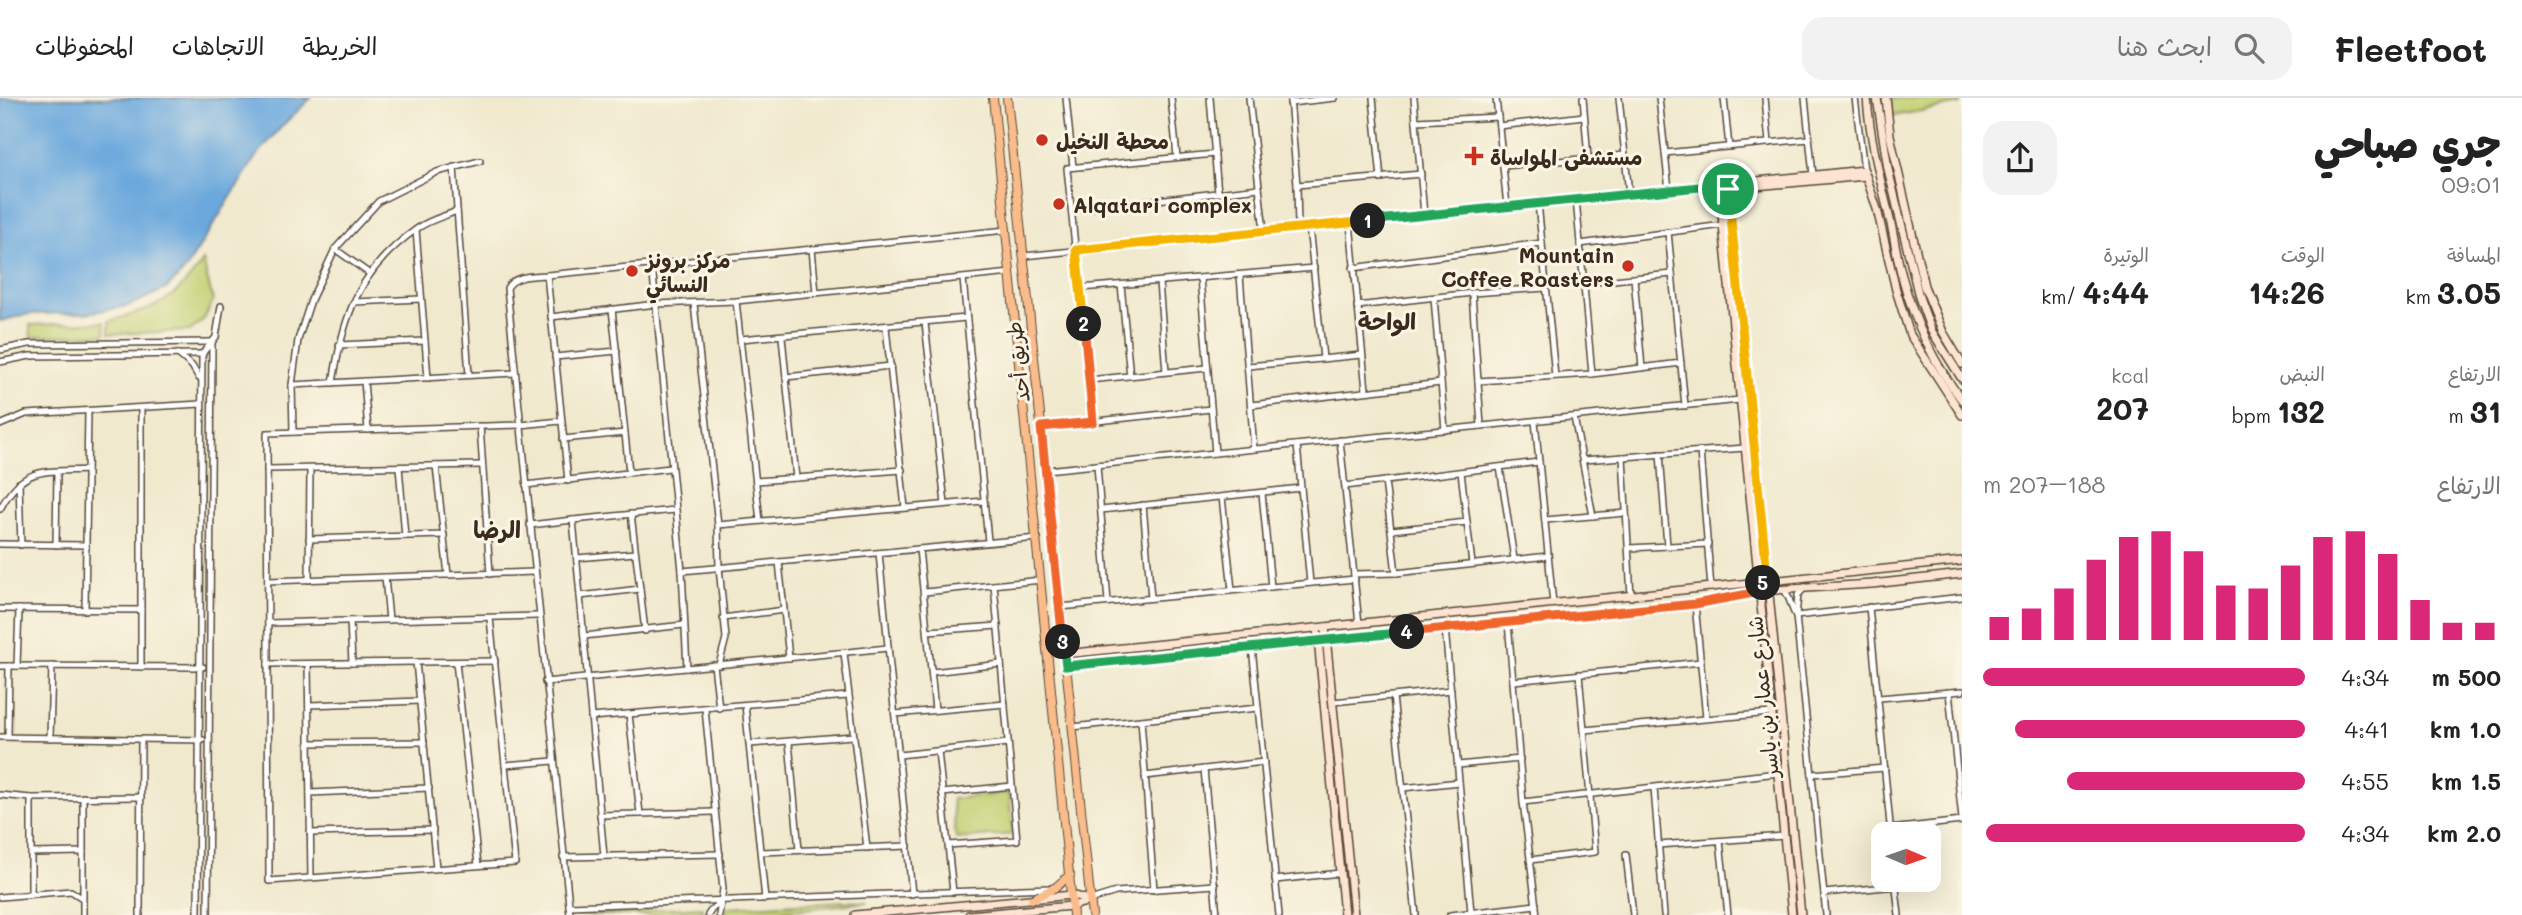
<!DOCTYPE html>
<html lang="ar">
<meta charset="utf-8">
<style>
:root{--surface:#fff;--page:#f2f2f2;--text:#222;--muted:#767676;--line:#e0e0e0;--accent:#db2777}
body{margin:0;font-family:Mali,"Playpen Sans Arabic",sans-serif;background:var(--page);color:var(--text);direction:rtl;height:100vh;display:flex;flex-direction:column;font-size:26px;white-space:nowrap}
*{box-sizing:border-box;margin:0}
p{font-size:23px;color:var(--muted)}
.icon{flex:none;width:38px;height:38px;fill:none;stroke:currentColor;stroke-width:2;stroke-linecap:round;stroke-linejoin:round}
.map{position:relative;flex:1;overflow:hidden;direction:ltr}
.details{display:flex;flex-direction:column;background:var(--surface);width:560px}
.details>*{flex:none}
.needle{width:46px;rotate:92deg}
.fabs{position:absolute;left:1871px;top:724px;display:grid;gap:14px}
.fabs a{display:grid;place-items:center;width:70px;height:70px;border-radius:14px;background:var(--surface);box-shadow:0 7px 28px #0002;font-size:35px}
.pin{position:absolute;display:grid;place-items:center;width:60px;height:60px;color:#fff;margin:-30px;border:4px solid #fff;border-radius:50%;box-shadow:0 2px 7px #0007}
.km{position:absolute;width:35px;height:35px;margin:-18px;border-radius:50%;background:#222;color:#fff;font-size:19px;line-height:35px;text-align:center}
.round{display:grid;place-items:center;flex:none;width:74px;height:74px;border-radius:21px;background:var(--page)}
.summary{display:flex;align-items:center;justify-content:space-between;height:119px;padding:0 21px}
h1{font-size:38px;font-weight:800;line-height:52px}
.stats{display:grid;grid-template-columns:repeat(3,1fr);gap:10px;height:119px;padding:7px 21px}
.stats div{display:grid;align-content:center}
.stats b{font-size:30px;font-weight:800}
.stats small{font-size:19px;font-weight:400}
.stats p{font-size:19px}
.chart{height:196px;padding:14px 21px}
.chart p{display:flex;justify-content:space-between}
.chart svg{width:100%;height:126px;margin-top:7px;stroke:var(--accent);stroke-width:6}
ul{padding:0 21px;list-style:none;font-size:23px}
li{display:grid;grid-template-columns:112px 84px 1fr;align-items:center;height:52px}
li i{height:18px;border-radius:9px;background:var(--accent)}
header{display:flex;align-items:center;gap:42px;box-sizing:border-box;height:98px;padding:0 35px;background:var(--surface);border-bottom:2px solid var(--line)}
header strong{font-size:33px}
nav{display:flex;gap:38px;margin-inline-start:auto;font-size:24px}
.search{width:490px;height:63px;background:var(--page);display:flex;align-items:center;gap:18px;box-sizing:border-box;padding:0 24px;border-radius:21px;color:var(--muted);font-size:26px}
main{display:flex;flex:1;min-height:0}
.map>svg:first-child{display:block}
</style>
<header>
<strong>Fleetfoot</strong>
<div class="search"><svg class="icon" aria-label="search" viewBox="0 0 24 24"><circle cx="10" cy="10" r="6"/><path d="M15 15l6 6"/></svg>ابحث هنا</div>
<nav><a>الخريطة</a><a>الاتجاهات</a><a>المحفوظات</a></nav>
</header>
<main>
<section class="details">
<div class="summary"><div><h1>جري صباحي</h1><p>09:01</p></div><a class="round"><svg class="icon" aria-label="share" viewBox="0 0 24 24"><path d="M12 15V3M7 8l5-5 5 5M5 13v7h14v-7"/></svg></a></div>
<div class="stats">
<div><p>المسافة</p><b>3.05<small> km</small></b></div>
<div><p>الوقت</p><b>14:26</b></div>
<div><p>الوتيرة</p><b>4:44<small> /km</small></b></div>
</div>
<div class="stats">
<div><p>الارتفاع</p><b>31<small> m</small></b></div>
<div><p>النبض</p><b>132<small> bpm</small></b></div>
<div><p>kcal</p><b>207</b></div>
</div>
<div class="chart"><p><span>الارتفاع</span>188–207 m</p>
<svg viewBox="0 0 160 44" preserveAspectRatio="none"><path d="M5 44V36M15 44V33M25 44V26M35 44V16M45 44V8M55 44V6M65 44V13M75 44V25M85 44V26M95 44V18M105 44V8M115 44V6M125 44V14M135 44V30M145 44V38M155 44V38"/></svg>
</div>
<ul>
<li><b>500 m</b>4:34<i style="width:100%"></i></li>
<li><b>1.0 km</b>4:41<i style="width:90%"></i></li>
<li><b>1.5 km</b>4:55<i style="width:74%"></i></li>
<li><b>2.0 km</b>4:34<i style="width:99%"></i></li>
</ul>
</section>
<div class="map">
<svg width="1962" height="817" viewBox="0 0 1962 817">
<rect width="100%" height="100%" fill="#fcf5e5"/>
<filter id="ink" filterUnits="userSpaceOnUse"><feTurbulence type="fractalNoise" baseFrequency=".0143" numOctaves="2"/><feDisplacementMap in="SourceGraphic" scale="14" xChannelSelector="R" yChannelSelector="G"/><feConvolveMatrix kernelMatrix="1 2 1 2 8 2 1 2 1" color-interpolation-filters="sRGB"/></filter>
<filter id="wash" filterUnits="userSpaceOnUse"><feTurbulence type="fractalNoise" baseFrequency=".00686" numOctaves="4" result="noise"/><feDisplacementMap in="SourceGraphic" scale="28" xChannelSelector="R" yChannelSelector="G"/><feGaussianBlur stdDeviation="1.57" result="paint"/><feColorMatrix in="noise" values="0 0 0 0 0 0 0 0 0 0 0 0 0 0 0 0 0 1.4 0 .05"/><feComposite in="paint" operator="in"/></filter>
<g filter="url(#wash)">
<rect width="100%" height="100%" fill="#f0e9ce"/>
<!-- green -->
<g fill="#c1d072" stroke="#7e7d48" stroke-width="2">
<polygon points="1892,0 1960,0 1961,6 1892,18"/>
<path d="M203 163 213 203 204 221 190 233 109 236V223C155 211 175 203 203 163Z"/>
<polygon points="104,224 105,236 31,239 30,227"/>
<polygon points="1009,695 1013,736 956,741 952,701"/>
<polygon points="842,803 868,804 747,817 726,817 725,814 728,809"/>
<polygon points="702,809 704,817 578,817 579,816"/>
</g>
<!-- water -->
<polygon fill="#6ba8dd" stroke="#53697e" stroke-width="2" points="0,0 311,0 283,27 257,57 185,172 166,191 128,208 87,215 29,216 0,223"/>
</g>
<g filter="url(#ink)">
<g fill="none" stroke-linecap="round" stroke-linejoin="round">
<!-- street casing -->
<g stroke="#564738" stroke-width="8">
<g id="street">
<polyline points="1066,0 1073,69"/>
<polyline points="1171,0 1177,59"/>
<polyline points="1210,0 1218,95"/>
<polyline points="1249,0 1264,133"/>
<polyline points="1290,0 1297,87 1298,130"/>
<polyline points="1373,0 1381,81"/>
<polyline points="1414,0 1424,117"/>
<polyline points="1496,0 1507,108"/>
<polyline points="1583,0 1588,60"/>
<polyline points="1619,0 1629,96"/>
<polyline points="1659,0 1669,92"/>
<polyline points="1724,0 1729,49"/>
<polyline points="1765,0 1769,45"/>
<polyline points="1805,0 1813,77"/>
<polyline points="1855,0 1864,72"/>
<polyline points="1290,5 1335,0"/>
<polyline points="1416,23 1498,19"/>
<polyline points="1499,28 1584,18"/>
<polyline points="1665,55 1809,41"/>
<polyline points="1503,68 1625,57"/>
<polyline points="454,69 469,277"/>
<polyline points="1297,87 1421,76"/>
<polyline points="1576,101 1592,276"/>
<polyline points="1538,105 1555,278"/>
<polyline points="1072,112 1259,90"/>
<polyline points="1350,125 1366,292"/>
<polyline points="1309,129 1323,260"/>
<polyline points="416,132 428,280"/>
<polyline points="1668,134 1685,308"/>
<polyline points="1580,146 1723,127"/>
<polyline points="335,151 370,176"/>
<polyline points="812,151 816,195"/>
<polyline points="1024,158 1719,87"/>
<polyline points="652,167 682,473 687,570"/>
<polyline points="1353,170 1542,145"/>
<polyline points="547,177 568,383"/>
<polyline points="1240,178 1254,351"/>
<polyline points="1200,180 1215,355"/>
<polyline points="1634,180 1642,270"/>
<polyline points="963,181 988,443"/>
<polyline points="1159,184 1166,274"/>
<polyline points="1584,185 1672,176"/>
<polyline points="1121,187 1130,278"/>
<polyline points="1081,190 1314,170"/>
<polyline points="1472,195 1481,328"/>
<polyline points="1434,200 1445,332"/>
<polyline points="736,203 760,423"/>
<polyline points="354,204 421,201"/>
<polyline points="694,206 718,427 719,469 726,540 719,567"/>
<polyline points="1357,208 1472,195 1546,190"/>
<polyline points="612,211 629,374"/>
<polyline points="551,219 656,206 736,203 1011,175"/>
<polyline points="925,225 945,406"/>
<polyline points="886,229 905,410"/>
<polyline points="782,239 796,380"/>
<polyline points="741,241 966,220"/>
<polyline points="339,247 425,243"/>
<polyline points="0,252 29,246 212,244"/>
<polyline points="178,256 192,268 199,280"/>
<polyline points="555,259 617,253"/>
<polyline points="0,264 30,258 203,256"/>
<polyline points="1248,268 1362,257"/>
<polyline points="786,279 891,268"/>
<polyline points="1089,282 1207,270"/>
<polyline points="364,283 368,332"/>
<polyline points="1478,283 1592,276 1681,265"/>
<path d="M333 285C343 217 359 171 418 130 429 122 445 118 457 113"/>
<polyline points="292,287 298,242 311,202 335,151 379,103 437,74 480,63"/>
<polyline points="1251,307 1441,285"/>
<polyline points="1574,319 1593,418"/>
<polyline points="1535,323 1553,506"/>
<polyline points="1093,324 1067,70 1215,56"/>
<polyline points="0,327 26,316 201,306"/>
<polyline points="480,328 490,476"/>
<polyline points="1041,329 1211,311"/>
<polyline points="293,334 292,287 515,275"/>
<polyline points="563,341 625,335"/>
<polyline points="1340,342 1359,526"/>
<polyline points="1297,347 1310,485"/>
<polyline points="1700,353 1711,490"/>
<polyline points="1660,356 1667,448"/>
<polyline points="1623,359 1631,499"/>
<polyline points="1583,362 1745,350"/>
<polyline points="1097,367 1108,504"/>
<polyline points="436,368 448,477"/>
<polyline points="399,369 405,438"/>
<polyline points="1500,369 1514,461"/>
<polyline points="267,371 482,367"/>
<polyline points="1046,372 1740,302"/>
<polyline points="1461,374 1472,466"/>
<polyline points="756,383 902,372"/>
<polyline points="1385,383 1396,475 1548,458"/>
<polyline points="19,385 21,447"/>
<polyline points="526,387 670,370"/>
<polyline points="1345,388 1539,364"/>
<polyline points="1262,395 1271,489"/>
<polyline points="1222,399 1232,492"/>
<polyline points="1143,407 1151,500"/>
<path d="M0 411C23 368 43 374 87 372"/>
<polyline points="1101,412 1301,390"/>
<polyline points="631,416 645,533"/>
<polyline points="1545,422 1626,415"/>
<polyline points="530,427 573,422"/>
<polyline points="718,427 984,403"/>
<polyline points="1391,432 1467,424"/>
<polyline points="309,441 444,437"/>
<polyline points="0,446 86,447"/>
<polyline points="56,447 57,373"/>
<polyline points="1629,450 1708,446"/>
<polyline points="919,451 935,612"/>
<polyline points="879,455 912,796"/>
<polyline points="577,460 635,455"/>
<polyline points="779,464 789,560"/>
<polyline points="682,473 1038,440"/>
<polyline points="1354,476 1396,475"/>
<polyline points="385,479 389,522"/>
<polyline points="309,482 310,371"/>
<polyline points="268,483 534,474"/>
<polyline points="1805,489 1798,497 1796,518 1826,817"/>
<path d="M1784 492C1791 500 1790 509 1796 518"/>
<polyline points="925,494 1041,482"/>
<polyline points="580,498 640,491"/>
<polyline points="1695,506 1706,620"/>
<polyline points="1060,509 1355,481"/>
<polyline points="1869,509 1891,737"/>
<polyline points="0,511 141,512"/>
<polyline points="85,512 88,313"/>
<polyline points="1796,518 1962,499"/>
<polyline points="490,520 515,765 269,783 267,335 520,327 561,323"/>
<polyline points="723,520 784,512"/>
<polyline points="350,523 352,565"/>
<polyline points="1508,524 1523,704 1537,817"/>
<polyline points="268,525 538,518"/>
<polyline points="1445,530 1471,814"/>
<polyline points="928,533 998,528"/>
<polyline points="584,538 684,527"/>
<polyline points="1252,549 1279,817"/>
<polyline points="844,555 867,750"/>
<polyline points="416,564 436,770"/>
<polyline points="456,564 478,767"/>
<polyline points="268,566 495,563"/>
<polyline points="308,566 311,780"/>
<polyline points="714,567 719,610"/>
<polyline points="0,568 203,569"/>
<polyline points="17,568 19,511"/>
<polyline points="141,569 141,310"/>
<polyline points="932,574 1001,566"/>
<polyline points="1513,583 1701,564"/>
<polyline points="545,584 888,550"/>
<polyline points="1949,594 1962,721"/>
<polyline points="1393,598 1416,817"/>
<polyline points="1879,600 1962,593"/>
<polyline points="1333,604 1451,592"/>
<polyline points="309,607 420,603"/>
<polyline points="745,607 765,801"/>
<polyline points="705,611 723,791 719,817"/>
<polyline points="629,616 640,716"/>
<polyline points="895,616 1005,606"/>
<polyline points="591,619 848,598"/>
<polyline points="1141,622 1154,792"/>
<polyline points="1072,629 1258,610"/>
<polyline points="1584,632 1771,615"/>
<polyline points="0,639 203,642"/>
<polyline points="8,639 9,568"/>
<polyline points="50,640 52,568"/>
<polyline points="789,644 799,752"/>
<polyline points="309,645 424,644"/>
<polyline points="750,646 853,638"/>
<polyline points="938,653 953,794"/>
<polyline points="899,657 1008,645"/>
<polyline points="505,667 554,663"/>
<polyline points="1458,667 1520,661"/>
<polyline points="1204,671 1217,817"/>
<polyline points="1812,676 1885,670"/>
<polyline points="1145,678 1264,664"/>
<polyline points="1403,690 1459,684"/>
<polyline points="1654,690 1664,817"/>
<polyline points="310,695 429,690"/>
<polyline points="942,695 1012,688"/>
<polyline points="0,697 31,700 141,699"/>
<polyline points="31,700 31,796"/>
<polyline points="1523,704 1778,675"/>
<polyline points="600,717 715,714"/>
<polyline points="1890,731 1962,723"/>
<polyline points="310,735 433,732"/>
<polyline points="1720,743 1728,817"/>
<polyline points="948,747 1017,742 994,487"/>
<polyline points="1658,747 1784,738"/>
<polyline points="761,754 908,748"/>
<polyline points="31,755 83,754"/>
<polyline points="1626,757 1633,817"/>
<polyline points="604,758 573,422 675,412"/>
<polyline points="563,759 720,756"/>
<polyline points="1530,762 1595,754 1579,576"/>
<polyline points="1275,782 1340,775"/>
<polyline points="1895,782 1899,817"/>
<polyline points="1824,795 1896,788"/>
<polyline points="0,799 71,793 82,800"/>
<polyline points="1090,802 1116,794 1215,787"/>
<polyline points="569,808 1050,790"/>
<polyline points="83,817 83,699"/>
<polyline points="140,817 141,641"/>
<polyline points="198,817 202,256 216,239 221,208"/>
<polyline points="208,817 212,244"/>
<path d="M570 817 507 190C514 177 534 178 547 177L1007 132"/>
<polyline points="708,817 712,811 722,803"/>
<polyline points="1450,817 1536,807"/>
</g>
</g>
<!-- secondary casing -->
<g stroke="#564738" stroke-width="10">
<g id="secondary">
<path d="M1867 0C1870 43 1881 84 1891 126 1895 143 1897 161 1902 178 1914 223 1933 265 1962 302"/>
<polyline points="1877,0 1888,71 1919,199 1931,232 1962,281"/>
<polyline points="1886,0 1890,37 1924,188 1943,234 1962,266"/>
<polyline points="1728,86 1801,817"/>
<polyline points="1723,91 1866,78"/>
<polyline points="1325,529 1354,817"/>
<polyline points="1317,530 1344,817"/>
<polyline points="1065,556 1962,463"/>
<polyline points="1066,568 1695,506 1759,493 1872,486 1962,476"/>
<polyline points="855,817 1072,797 1090,802"/>
<polyline points="969,817 1072,808 1090,803"/>
<polyline points="1792,817 1719,87 1864,72 1877,111 1896,192 1910,237 1962,317"/>
</g>
</g>
<!-- primary casing -->
<g stroke="#564738" stroke-width="10">
<g id="primary">
<polyline points="993,0 1073,817"/>
<polyline points="1007,0 1092,817"/>
<polyline points="1032,801 1056,789 1070,777"/>
</g>
</g>
<!-- street -->
<use href="#street" stroke="#fff" stroke-width="5"/>
<!-- secondary -->
<use href="#secondary" stroke="#fde4d1" stroke-width="7"/>
<!-- primary -->
<use href="#primary" stroke="#fabc8b" stroke-width="8"/>
</g>
</g>
<g fill="none" stroke-linecap="round" stroke-linejoin="round" filter="url(#ink)">
<!-- split-1 casing -->
<g stroke="#fff" stroke-width="14">
<polyline id="split-1" points="1368,123 1719,87 1719,92 1728,91"/>
</g>
<!-- split-2 casing -->
<g stroke="#fff" stroke-width="14">
<polyline id="split-2" points="1084,226 1076,152 1368,123"/>
</g>
<!-- split-3 casing -->
<g stroke="#fff" stroke-width="14">
<polyline id="split-3" points="1063,544 1041,329 1093,324 1084,226"/>
</g>
<!-- split-4 casing -->
<g stroke="#fff" stroke-width="14">
<polyline id="split-4" points="1063,544 1066,568 1407,534"/>
</g>
<!-- split-5 casing -->
<g stroke="#fff" stroke-width="14">
<polyline id="split-5" points="1407,534 1695,506 1759,494 1759,486 1763,485"/>
</g>
<!-- split-6 casing -->
<g stroke="#fff" stroke-width="14">
<polyline id="split-6" points="1728,91 1768,485 1763,485"/>
</g>
<!-- split-1 -->
<use href="#split-1" stroke="#22a559" stroke-width="9"/>
<!-- split-2 -->
<use href="#split-2" stroke="#f5b400" stroke-width="9"/>
<!-- split-3 -->
<use href="#split-3" stroke="#f0652b" stroke-width="9"/>
<!-- split-4 -->
<use href="#split-4" stroke="#22a559" stroke-width="9"/>
<!-- split-5 -->
<use href="#split-5" stroke="#f0652b" stroke-width="9"/>
<!-- split-6 -->
<use href="#split-6" stroke="#f5b400" stroke-width="9"/>
</g>
<!-- markers -->
<g fill="#c8321e" stroke="#fcf5e5" stroke-width="2.5">
<circle cx="1042" cy="42" r="7"/>
<path d="M1470.5 47.5h7v7h7v7h-7v7h-7v-7h-7v-7h7z"/>
<circle cx="1059" cy="106" r="7"/>
<circle cx="1628" cy="168" r="7"/>
<circle cx="632" cy="173" r="7"/>
</g>
<g text-anchor="middle" dominant-baseline="central" stroke-width="6" stroke-linejoin="round" paint-order="stroke">
<!-- poi labels -->
<g font-size="21" font-weight="bold" fill="#3b2a1e" stroke="#fcf5e5" text-anchor="start">
<text x="1056" y="42">محطة النخيل</text>
<text x="1490" y="58">مستشفى المواساة</text>
<text x="1073" y="106">Alqatari complex</text>
<text x="1614" y="156" text-anchor="end">Mountain<tspan x="1614" dy="24">Coffee Roasters</tspan></text>
<text x="646" y="161">مركز برونز<tspan x="646" dy="24">النسائي</tspan></text>
</g>
<!-- street labels -->
<g font-size="21" fill="#3b2a1e" stroke="#fcf5e5">
<text transform="translate(1017 264) rotate(-96)">طريق أحد</text>
<text transform="translate(1762 599) rotate(-96)">شارع عمار بن ياسر</text>
</g>
<!-- neighbourhood labels -->
<g font-size="23" font-weight="bold" fill="#3b2a1e" stroke="#fcf5e5">
<text x="1387" y="223">الواحة</text>
<text x="497" y="431">الرضا</text>
</g>
</g>
</svg>
<div class="fabs">
<a><svg class="needle" viewBox="-14 -14 28 28"><path d="M0-13l5 13h-10z" fill="#e53935"/><path d="M0 13l5-13h-10z" fill="#767676"/></svg></a>
</div>
<div class="pin" style="left:1728px;top:91px;background:#1e9e55"><svg class="icon" aria-label="arrive" viewBox="0 0 24 24"><path d="M6 21V4h12l-3 4 3 4H6"/></svg></div>
<b class="km" style="left:1368px;top:123px">1</b>
<b class="km" style="left:1084px;top:226px">2</b>
<b class="km" style="left:1063px;top:544px">3</b>
<b class="km" style="left:1407px;top:534px">4</b>
<b class="km" style="left:1763px;top:485px">5</b>
</div>
</main>
